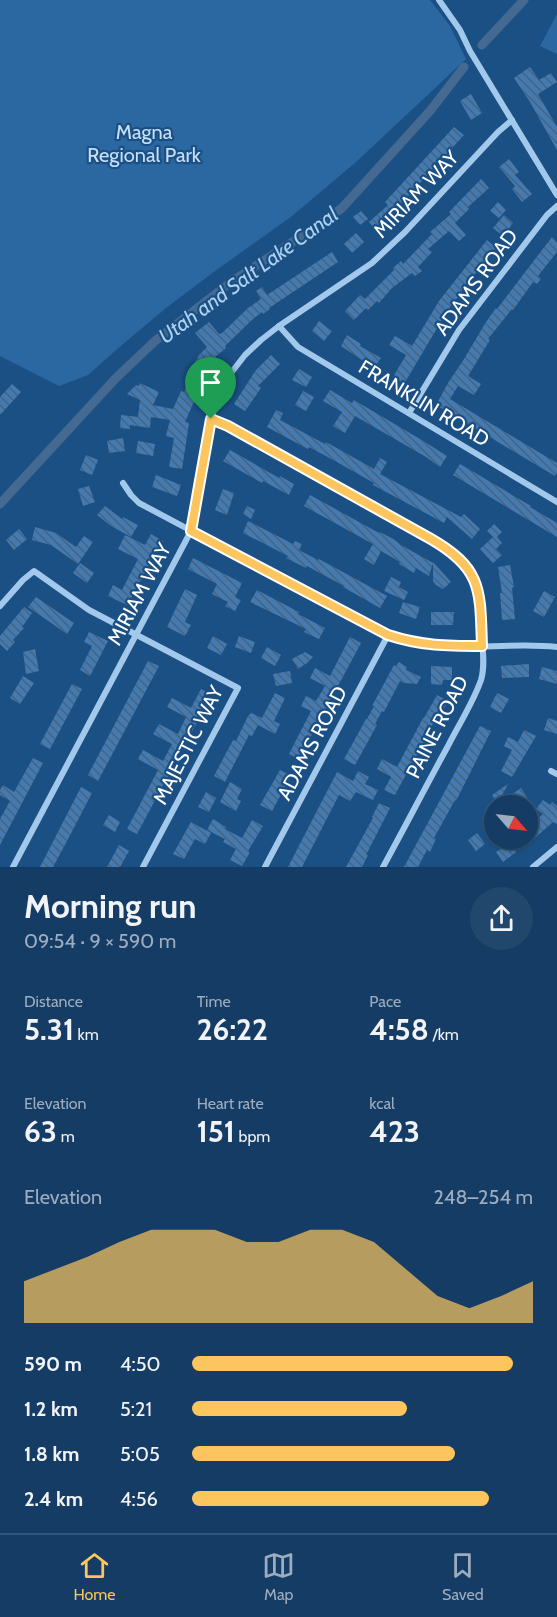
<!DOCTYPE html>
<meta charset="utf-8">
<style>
:root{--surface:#143c64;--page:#21476d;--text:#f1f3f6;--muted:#9dadbf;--line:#335678;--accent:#fdc55e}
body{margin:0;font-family:Cabin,sans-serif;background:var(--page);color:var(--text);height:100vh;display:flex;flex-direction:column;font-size:22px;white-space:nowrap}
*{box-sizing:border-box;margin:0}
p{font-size:20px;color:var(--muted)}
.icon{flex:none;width:33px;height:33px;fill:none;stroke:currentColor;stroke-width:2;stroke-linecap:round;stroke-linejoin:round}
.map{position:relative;height:867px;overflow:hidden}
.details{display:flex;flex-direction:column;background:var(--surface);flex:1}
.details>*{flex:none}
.needle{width:39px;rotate:118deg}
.tools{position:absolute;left:484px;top:795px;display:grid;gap:12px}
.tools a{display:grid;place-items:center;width:54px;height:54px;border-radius:50%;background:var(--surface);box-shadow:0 2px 4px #0004,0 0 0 2px var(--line);font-size:30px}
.pin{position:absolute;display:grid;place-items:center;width:51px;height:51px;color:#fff;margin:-62px -26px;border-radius:50% 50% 50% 0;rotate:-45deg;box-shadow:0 0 6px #0007}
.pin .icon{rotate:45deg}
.round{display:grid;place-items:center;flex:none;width:63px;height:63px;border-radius:32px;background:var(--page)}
.overview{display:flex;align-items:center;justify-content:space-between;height:102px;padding:0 24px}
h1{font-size:33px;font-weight:800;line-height:45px}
.figures{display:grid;grid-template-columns:repeat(3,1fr);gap:9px;height:102px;padding:6px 24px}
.figures div{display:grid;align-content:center}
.figures b{font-size:30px;font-weight:800}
.figures small{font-size:16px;font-weight:400}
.figures p{font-size:16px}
.chart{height:168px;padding:12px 24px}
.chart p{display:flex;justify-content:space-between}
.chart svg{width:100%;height:108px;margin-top:6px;fill:var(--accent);opacity:.7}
ul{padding:0 24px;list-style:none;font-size:20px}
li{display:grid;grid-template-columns:96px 72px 1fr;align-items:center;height:45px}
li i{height:15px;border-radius:8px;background:var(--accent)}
.tab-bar{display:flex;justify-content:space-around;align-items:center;height:84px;border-top:2px solid var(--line);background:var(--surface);font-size:16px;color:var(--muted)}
.tab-bar a{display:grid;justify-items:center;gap:3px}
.tab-bar .on{color:var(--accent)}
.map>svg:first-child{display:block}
</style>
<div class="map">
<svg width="557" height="867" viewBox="0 0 557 867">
<defs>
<pattern id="building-back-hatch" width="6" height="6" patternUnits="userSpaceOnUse" patternTransform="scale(1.5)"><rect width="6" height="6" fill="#447aaf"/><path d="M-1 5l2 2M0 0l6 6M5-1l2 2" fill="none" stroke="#48637e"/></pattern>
</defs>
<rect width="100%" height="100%" fill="#1b5085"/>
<!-- park -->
<g fill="#2b68a2">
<polygon points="0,0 430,0 450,26 466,59 356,162 292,216 215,271 166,308 116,350 88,375 59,386 0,356"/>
<polygon points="557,14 557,54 540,46"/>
</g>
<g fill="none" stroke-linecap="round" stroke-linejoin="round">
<!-- canal -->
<g stroke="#446a92" stroke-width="9">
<polyline points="482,45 524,0"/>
<polyline points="0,504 116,378 155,341 231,282 317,226 342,208 430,111 464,67"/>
</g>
</g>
<!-- building -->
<g fill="url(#building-back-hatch)">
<polygon points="530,67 539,80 551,73 557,82 538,94 557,127 557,150 530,102 514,78"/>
<polygon points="471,94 482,113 471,120 460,101"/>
<polygon points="454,127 464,135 387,219 389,220 376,231 369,222 388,205 385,202"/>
<polygon points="509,159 519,172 515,175 532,194 522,202 512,189 515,186 499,167"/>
<polygon points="481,179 489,188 468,207 469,209 455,223 466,235 459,241 449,231 428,249 432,252 418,267 422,271 415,276 412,273 392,288 379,303 377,301 368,310 366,308 354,320 345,311 360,295 365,299 394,270 393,268 401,261 403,264 432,234 430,232 451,214 449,212"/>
<polygon points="498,202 506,210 499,218 490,211"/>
<polygon points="361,211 368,219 360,225 353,217"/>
<polygon points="504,215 513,223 503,236 493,228"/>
<polygon points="356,233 364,242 352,253 344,244"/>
<polygon points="552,237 557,242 557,252 538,276 541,279 537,284 533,282 513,310 512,309 488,339 490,340 468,376 481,384 474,395 458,386 450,399 557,463 557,472 555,476 436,405 448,383 464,359 486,322 496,308 497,309"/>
<polygon points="487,240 496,248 476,270 477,271 446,313 404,384 393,377 406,355 389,345 395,336 412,346 439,301"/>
<polygon points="332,252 338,262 269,308 270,309 263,314 262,312 253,319 225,346 226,348 210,361 194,389 199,391 185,422 189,423 182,469 169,467 174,438 166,436 170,420 151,417 150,428 130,425 130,429 120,428 121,415 138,417 140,400 127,394 136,385 139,386 140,383 159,392 153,405 173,409 181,391 184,392 191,374 189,373 199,355 207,347 195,333 209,322 219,334 222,333 248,308 261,299 256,291 262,287 267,295"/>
<polygon points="319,321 332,331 324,341 312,331"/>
<polygon points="347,335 361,344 360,346 381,358 374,368 341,346"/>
<polygon points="271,355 280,364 258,386 261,388 245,411 234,404 256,370"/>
<polygon points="299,369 312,377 306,387 292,380"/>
<polygon points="12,384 21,392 0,415 0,397"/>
<polygon points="330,390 352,403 354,400 425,442 447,456 440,467 426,457 355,416 345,433 333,426 342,412 323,401"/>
<polygon points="303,391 314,397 306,411 295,405"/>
<polygon points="276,410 283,413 280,420 325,444 326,442 374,469 380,458 387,462 380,474 461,517 464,514 480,529 472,539 447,517 444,523 373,485 374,483 335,461 309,447 308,449 267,427"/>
<polygon points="123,438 125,451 109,453 107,441"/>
<polygon points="138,441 155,444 153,456 136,453"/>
<polygon points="230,450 279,478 280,476 294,484 289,495 263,481 262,483 223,461"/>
<polygon points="86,455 98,460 92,475 80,470"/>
<polygon points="460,464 531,506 530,507 557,523 557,537 453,475"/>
<polygon points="156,475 181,485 177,496 152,487"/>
<polygon points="89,486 95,502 83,506 78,489"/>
<polygon points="223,489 234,493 227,515 215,510"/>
<polygon points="310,495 379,533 380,532 395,540 401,545 433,563 429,576 416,568 414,573 399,564 400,562 381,551 374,565 364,559 373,544 304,506"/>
<polygon points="105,506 122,519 123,517 138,525 131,537 111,526 97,515"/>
<polygon points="247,506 255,510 251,519 243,514"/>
<polygon points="248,521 293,544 295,541 302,544 299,550 318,560 319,559 387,596 380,608 343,587 344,586 307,566 306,568 286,558 288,556 243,533"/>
<polygon points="494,524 502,532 497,537 502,543 496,549 502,555 493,563 480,549 493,537 487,531"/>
<polygon points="35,527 56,533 76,547 84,536 93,542 78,564 51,545 32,540"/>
<polygon points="19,529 27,539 14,550 6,540"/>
<polygon points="151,534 163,541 127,605 108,596 113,585 122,590 138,559 118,549 125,535 145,545"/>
<polygon points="193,558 242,583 235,597 241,600 235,611 225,606 228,602 212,594 217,584 188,569"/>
<polygon points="433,562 451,582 443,589 436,585 433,581"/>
<polygon points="80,563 94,573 87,583 73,573"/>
<polygon points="510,565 514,587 512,588 515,619 502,620 500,593 502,593 498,567"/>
<polygon points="391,577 401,582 399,587 408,592 404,600 384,591"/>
<polygon points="185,589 197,595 185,622 191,625 185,636 167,627"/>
<polygon points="257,590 299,612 298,614 325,628 319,639 304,632 306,629 250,602"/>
<polygon points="544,591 555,597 544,617 533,611"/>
<polygon points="36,597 74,623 67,634 28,607"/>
<polygon points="403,602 420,607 416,619 399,613"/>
<polygon points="24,607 32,613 22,627 24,628 13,640 15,642 7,651 0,644 0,636"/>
<polygon points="431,612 454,612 453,625 431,625"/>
<polygon points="89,632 108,641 90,676 80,670 92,646 84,642"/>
<polygon points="213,636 227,644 221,655 207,648"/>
<polygon points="239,636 255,642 251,653 235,647"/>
<polygon points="350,637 361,643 299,759 289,754 311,711 301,706 306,696 316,701 325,686 310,678 315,668 330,676"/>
<polygon points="267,647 281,655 275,666 261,658"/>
<polygon points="35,649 39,671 26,674 23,652"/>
<polygon points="305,652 313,657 307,663 298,669 292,659"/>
<polygon points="148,661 159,666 98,781 88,775"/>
<polygon points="399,662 407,667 406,670 421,677 417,684 404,683 400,681 384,712 382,711 375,724 377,725 355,765 344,759 366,719 367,719 374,706 372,706 394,665 396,666"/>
<polygon points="529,664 529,677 502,678 501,666"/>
<polygon points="431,666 452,667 452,680 443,680 442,685 431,684"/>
<polygon points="542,667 557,671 557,684 539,679"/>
<polygon points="290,671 292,683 276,686 273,674"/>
<polygon points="23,676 34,683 20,704 10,698"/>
<polygon points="72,684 82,689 50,749 40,744"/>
<polygon points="201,689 212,694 137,834 127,829 158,770 138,759 143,750 163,761 172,744 153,734 159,724 178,734 186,717 167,707 172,698 191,708"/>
<polygon points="275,693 285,698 274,721 280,724 275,734 258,725 252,736 249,735 225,782 214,776 233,740 236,741 248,716 251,713 262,718"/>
<polygon points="497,693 509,699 501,713 490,707"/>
<polygon points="437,695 448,701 440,715 438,714 410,769 409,769 395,795 384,790 391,777 377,769 382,759 397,767 423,718 424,718"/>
<polygon points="548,718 557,721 557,734 544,730"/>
<polygon points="480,726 491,731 456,801 455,800 434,838 436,839 430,852 427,850 418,867 404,867"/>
<polygon points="524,730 536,736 512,777 501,771 512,750 504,746 508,737 518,742"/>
<polygon points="33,758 43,763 0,845 0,819 10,801 0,795 0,790 3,785 14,792"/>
<polygon points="280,770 291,776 272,811 260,805"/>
<polygon points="358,771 369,777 365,784 378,790 373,800 356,792 350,801 339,795 302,867 288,867 337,772 353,781"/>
<polygon points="230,782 242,789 237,799 241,801 236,811 220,802"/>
<polygon points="508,784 498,803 492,795"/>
<polygon points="81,787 92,793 66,843 53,867 40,867"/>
<polygon points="521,788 530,802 524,806 517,806 511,795"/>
<polygon points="206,792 216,798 209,812 198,807"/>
<polygon points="543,800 550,805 552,802 557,806 557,824 553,822 528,844 528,827 543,814 536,809"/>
<polygon points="379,803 390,808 366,855 368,855 362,867 346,867 373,818 372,817"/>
<polygon points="109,815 120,822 115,832 103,825"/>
<polygon points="213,819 226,827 225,829 242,838 252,820 263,826 248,851 250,852 242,866 230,860 236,849 223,842 225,839 207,830"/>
<polygon points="191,822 211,833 205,844 195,839 184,859 173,854"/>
<polygon points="477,833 485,844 476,851 468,840"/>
<polygon points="509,842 516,852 503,862 496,852"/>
<polygon points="119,845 129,851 120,867 107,867"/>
</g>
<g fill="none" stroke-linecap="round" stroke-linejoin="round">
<!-- street -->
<g stroke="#a2c8eb" stroke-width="6">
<polyline points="439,0 460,30 470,51 557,195"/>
<polyline points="279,326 298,347 557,502"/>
<polyline points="409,413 459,330 547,215 557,206"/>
<path d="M211 419 228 426 444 546C481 573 480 597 482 639 483 652 485 667 481 680 473 703 459 724 448 746 426 786 405 827 383 867"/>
<path d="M123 483 131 495 139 503 388 635C403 640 418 644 434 646 475 650 516 642 557 647"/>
<polyline points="0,606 23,580 34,571 89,610 238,688 143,867"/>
<polyline points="551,771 557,774"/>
<polyline points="13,867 191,531 211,419 219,394 231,373 245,355 261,340 279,326 372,263 405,232 498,132 512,120"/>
<polyline points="265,867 388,635"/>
<polyline points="533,867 557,847"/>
</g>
</g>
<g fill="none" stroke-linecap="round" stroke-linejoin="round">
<!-- route casing -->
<g stroke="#fff" stroke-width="12">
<path id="route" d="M211 419 228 426 431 539C483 569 480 591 482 646 447 646 422 646 388 635L191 531Z"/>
</g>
<!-- route -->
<use href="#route" stroke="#fdc55e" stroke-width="8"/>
</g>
<g text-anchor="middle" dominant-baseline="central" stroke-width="4.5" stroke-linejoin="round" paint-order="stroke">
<!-- park labels -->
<g font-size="20" fill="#c7e0f8" stroke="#1b5085">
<text x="144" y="132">Magna<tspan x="144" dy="23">Regional Park</tspan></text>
</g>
<!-- street labels -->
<g font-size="20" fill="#fff" stroke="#1b5085">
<text transform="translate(416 194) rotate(-46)">MIRIAM WAY</text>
<text transform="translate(476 282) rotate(-54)">ADAMS ROAD</text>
<text transform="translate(424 403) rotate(31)">FRANKLIN ROAD</text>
<text transform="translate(139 594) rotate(-62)">MIRIAM WAY</text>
<text transform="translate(437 727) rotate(-63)">PAINE ROAD</text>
<text transform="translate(312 743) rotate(-62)">ADAMS ROAD</text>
<text transform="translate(188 745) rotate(-63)">MAJESTIC WAY</text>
</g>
<!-- water labels -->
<g font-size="21" font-style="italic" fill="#add1f3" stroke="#1b5085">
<text transform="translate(248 275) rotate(-36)">Utah and Salt Lake Canal</text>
</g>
</g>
</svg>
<div class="tools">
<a><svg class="needle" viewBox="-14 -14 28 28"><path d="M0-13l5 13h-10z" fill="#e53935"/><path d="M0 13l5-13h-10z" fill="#9dadbf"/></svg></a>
</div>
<div class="pin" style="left:211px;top:419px;background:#1e9e55"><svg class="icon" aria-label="arrive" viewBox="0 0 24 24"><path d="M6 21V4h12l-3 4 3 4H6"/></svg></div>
</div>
<section class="details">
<div class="overview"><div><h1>Morning run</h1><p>09:54 · 9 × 590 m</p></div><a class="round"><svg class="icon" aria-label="share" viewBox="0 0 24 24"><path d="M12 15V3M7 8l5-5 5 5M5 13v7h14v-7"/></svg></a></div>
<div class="figures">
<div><p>Distance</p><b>5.31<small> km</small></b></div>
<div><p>Time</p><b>26:22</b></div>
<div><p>Pace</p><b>4:58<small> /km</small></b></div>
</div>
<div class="figures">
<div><p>Elevation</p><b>63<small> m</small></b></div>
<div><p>Heart rate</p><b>151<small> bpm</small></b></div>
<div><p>kcal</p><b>423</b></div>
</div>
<div class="chart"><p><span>Elevation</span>248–254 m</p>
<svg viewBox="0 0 160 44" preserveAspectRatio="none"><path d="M0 44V27L10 22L20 17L30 11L40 6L50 6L60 6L70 11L80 11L90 6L100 6L110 11L120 22L130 33L140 38L150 33L160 27V44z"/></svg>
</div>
<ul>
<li><b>590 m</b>4:50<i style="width:94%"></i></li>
<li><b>1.2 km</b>5:21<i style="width:63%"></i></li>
<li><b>1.8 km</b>5:05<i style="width:77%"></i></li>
<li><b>2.4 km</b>4:56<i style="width:87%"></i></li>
</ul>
</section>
<nav class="tab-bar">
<a class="on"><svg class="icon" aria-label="home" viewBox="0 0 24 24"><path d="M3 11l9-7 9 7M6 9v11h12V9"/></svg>Home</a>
<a><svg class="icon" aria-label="map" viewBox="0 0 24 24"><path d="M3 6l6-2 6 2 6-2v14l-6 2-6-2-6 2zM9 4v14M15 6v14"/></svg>Map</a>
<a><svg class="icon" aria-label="saved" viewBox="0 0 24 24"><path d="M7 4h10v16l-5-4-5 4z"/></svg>Saved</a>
</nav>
